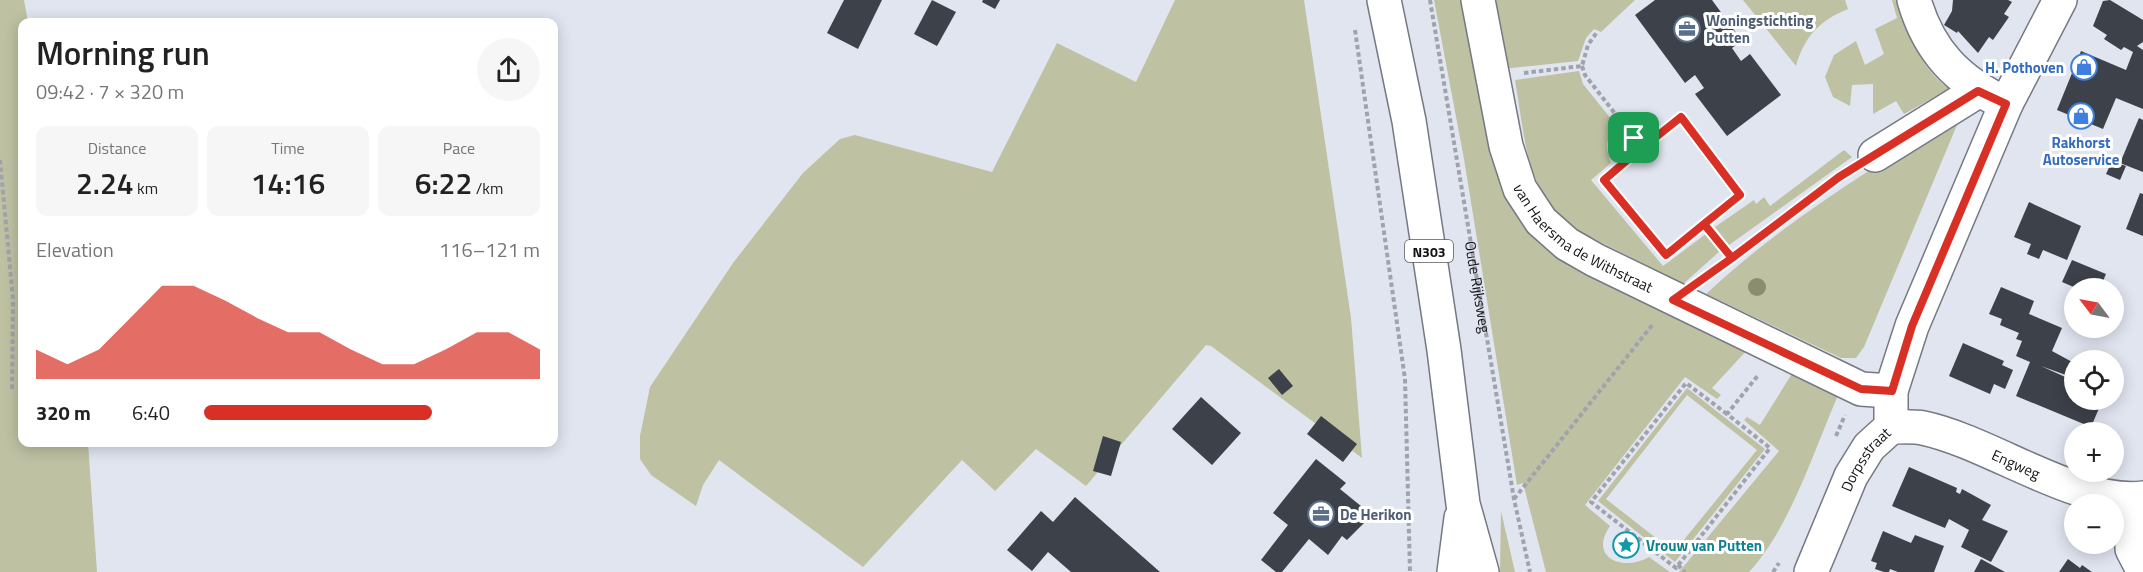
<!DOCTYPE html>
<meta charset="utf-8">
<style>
:root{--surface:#fff;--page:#f6f6f6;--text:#222;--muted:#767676;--accent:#d93025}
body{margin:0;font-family:"Titillium Web",sans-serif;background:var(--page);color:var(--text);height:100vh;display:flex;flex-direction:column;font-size:22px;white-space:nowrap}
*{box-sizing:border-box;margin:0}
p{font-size:20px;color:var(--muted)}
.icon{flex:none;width:33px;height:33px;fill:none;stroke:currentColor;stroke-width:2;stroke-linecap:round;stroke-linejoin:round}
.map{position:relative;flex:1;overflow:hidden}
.details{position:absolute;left:18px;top:18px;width:540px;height:429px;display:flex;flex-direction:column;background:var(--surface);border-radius:12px;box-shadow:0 3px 15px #0003}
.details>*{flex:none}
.needle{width:39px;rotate:302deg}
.tools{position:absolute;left:2064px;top:278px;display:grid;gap:12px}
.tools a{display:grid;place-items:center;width:60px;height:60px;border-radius:50%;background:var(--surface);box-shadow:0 3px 15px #0003;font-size:30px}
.pin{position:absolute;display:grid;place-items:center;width:51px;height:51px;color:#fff;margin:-26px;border-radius:12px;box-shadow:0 3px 9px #0006}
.round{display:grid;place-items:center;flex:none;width:63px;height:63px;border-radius:32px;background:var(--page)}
.overview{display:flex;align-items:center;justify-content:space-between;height:102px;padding:0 18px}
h1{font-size:33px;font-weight:600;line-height:45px}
.stats{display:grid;grid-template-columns:repeat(3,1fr);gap:9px;height:102px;padding:6px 18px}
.stats div{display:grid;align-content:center;border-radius:12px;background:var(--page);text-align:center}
.stats b{font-size:30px;font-weight:600}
.stats small{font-size:16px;font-weight:400}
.stats p{font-size:16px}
.chart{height:168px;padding:12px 18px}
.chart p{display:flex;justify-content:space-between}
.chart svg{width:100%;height:108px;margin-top:6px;fill:var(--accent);opacity:.7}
ul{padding:0 18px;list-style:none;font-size:20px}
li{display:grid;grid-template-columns:96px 72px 1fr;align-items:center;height:45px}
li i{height:15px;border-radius:8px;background:var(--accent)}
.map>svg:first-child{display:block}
</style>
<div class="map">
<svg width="2143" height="572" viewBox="0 0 2143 572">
<rect width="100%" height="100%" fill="#e1e5f0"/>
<!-- green -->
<g fill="#bec1a2" fill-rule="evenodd">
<polygon points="0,0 24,0 28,22 22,22 22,442 88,443 97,572 0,572"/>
<polygon points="1175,0 1304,0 1351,318 1362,458 1211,346 1206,345 1086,486 1036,449 995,491 962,460 863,567 719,460 703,485 696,506 651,475 640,459 640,436 650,387 733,263 803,173 840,139 855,135 992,172 1057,43 1136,82"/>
<path d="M1434 0H1464L1519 216 1538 240 1554 254 1748 349 1712 388 1721 395 1717 399 1685 377 1585 505 1610 526C1588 558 1623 572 1649 557L1670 572H1546L1523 483 1517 485 1464 159Z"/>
<polygon points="1492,0 1635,0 1601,32 1594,29 1586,38 1578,61 1503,69"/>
<path d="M1743 0H1845L1848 9C1820 20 1804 37 1796 66Z"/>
<path d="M1892 0H1899C1910 35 1918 66 1949 89L1904 114 1896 101 1873 114V84L1852 85 1850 106 1833 97 1825 77 1834 55 1856 41 1865 65 1884 54 1875 29 1897 18Z"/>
<path d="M1579 71 1583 84 1616 125C1606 137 1605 149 1611 163L1591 180 1663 266 1706 234 1720 251 1683 284 1575 229C1525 193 1525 137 1515 80Z"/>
<path d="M1962 113 1864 347 1856 358H1841L1706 294C1783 222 1872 168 1962 113Z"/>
<polygon points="1844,150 1852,157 1729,245 1715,227 1754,200 1756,204 1764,197 1770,206"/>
<path d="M1793 372 1839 393C1814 450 1790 528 1749 572H1679L1779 451 1744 420 1747 417 1760 425Z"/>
<path d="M1687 388 1765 449 1675 562 1598 501ZM1687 395 1757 450 1674 552 1606 499Z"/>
<polygon points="1501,511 1515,572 1500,572"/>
</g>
<!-- building -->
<g fill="#3d4149">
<polygon points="844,0 882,0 858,49 827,33"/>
<polygon points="932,0 956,12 937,46 914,34"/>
<polygon points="983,0 1000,0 995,9 982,2"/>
<polygon points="1655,0 1712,0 1742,41 1732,48 1741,61 1750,54 1781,95 1727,136 1695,94 1704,88 1695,75 1685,83 1635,15"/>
<polygon points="1953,0 2008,0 2012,2 2004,14 2009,17 1993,40 1989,37 1978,53 1958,31 1957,33 1944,25 1952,11"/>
<polygon points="2110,0 2143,20 2143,42 2137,46 2143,50 2143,109 2116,98 2103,129 2057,110 2081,51 2126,70 2133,52 2124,47 2121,50 2104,39 2107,35 2093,26 2103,1"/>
<polygon points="2139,118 2143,120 2143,172 2120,163"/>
<polygon points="2112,161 2126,166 2120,180 2106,174"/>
<polygon points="2140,193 2143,194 2143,236 2126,229"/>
<polygon points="2029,202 2081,226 2067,260 2043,250 2039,259 2027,254 2031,244 2014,237"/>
<polygon points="2072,260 2106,274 2100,288 2076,288 2062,282"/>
<polygon points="2001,287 2034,301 2029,314 2062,328 2052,351 2074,363 2074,378 2041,366 2074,381 2074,399 2103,399 2091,427 2016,396 2030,362 2016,356 2022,341 2016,339 2019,333 2000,325 2002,319 1989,314"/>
<polygon points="1963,343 2004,361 2002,365 2013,370 2005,389 1994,384 1990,394 1949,376"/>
<polygon points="1279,369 1293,386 1282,395 1268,378"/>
<polygon points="1201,397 1241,433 1212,465 1172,429"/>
<polygon points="1321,416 1357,444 1343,462 1307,434"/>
<polygon points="1103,436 1121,442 1111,476 1093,471"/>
<polygon points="1316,459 1346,483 1340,489 1372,515 1347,540 1342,536 1328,555 1309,539 1282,572 1276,572 1261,560 1288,525 1273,513"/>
<polygon points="1909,467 1957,488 1956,492 1960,494 1962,489 1991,505 1982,520 2008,531 1991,562 1961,547 1969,530 1949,519 1945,528 1892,506"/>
<polygon points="1075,497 1160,572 1071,572 1048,552 1032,571 1007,550 1041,511 1053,522"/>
<polygon points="1883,531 1911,543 1915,535 1944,546 1934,572 1898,572 1890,569 1889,572 1884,572 1875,569 1877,563 1871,561"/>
<polygon points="1981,559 2005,572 1974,572"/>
<polygon points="2068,559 2080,568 2082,565 2092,572 2059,572"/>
</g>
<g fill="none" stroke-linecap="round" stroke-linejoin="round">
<!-- minor casing -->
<g stroke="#757983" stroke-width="36">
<g id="minor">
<path id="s2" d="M1478 0 1506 146 1520 189 1541 221 1567 244 1595 260 1861 389 1891 391"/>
<path d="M1914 0C1929 52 1958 81 2006 104"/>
<polyline points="1875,155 1978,91"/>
<path id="s3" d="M1891 427C1901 427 1913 426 1923 428 1990 442 2076 506 2143 498"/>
<polyline points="2134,499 2132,549 2143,570"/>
<path id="s4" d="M1811 572 1851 476 1869 447 1891 427V391L1912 326 2006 104 2060 0"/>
</g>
</g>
<!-- major casing -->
<g stroke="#757983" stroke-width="36">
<g id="major">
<polyline points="1384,0 1409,121 1444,350 1463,504 1482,572"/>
<polyline points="1454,572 1461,518"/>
</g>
</g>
<!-- path -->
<g stroke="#a0a3ab" stroke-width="4" stroke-dasharray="4.5 3" stroke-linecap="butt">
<path id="s1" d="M1430 0 1514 499 1530 572"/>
<polyline points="1355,30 1405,379 1410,572"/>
<polyline points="1582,66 1585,75 1634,138 1630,146 1633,155 1604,180 1666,255 1704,224 1733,258"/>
<polyline points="1524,73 1582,66 1588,45 1597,32"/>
<polyline points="1634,138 1642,135 1651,141 1681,117 1740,195 1704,224"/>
<polyline points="1633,155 1651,141"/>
<polyline points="0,160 13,300 12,389"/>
<polyline points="1703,279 1849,171"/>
<polyline points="1727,414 1686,383 1591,502 1676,568 1770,448 1727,414 1759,374"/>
<polyline points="1836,436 1845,415"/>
<polyline points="1514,499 1653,324"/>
<polyline points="1678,565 1685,572"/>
<polyline points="1773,572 1779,563"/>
</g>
<!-- minor -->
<use href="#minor" stroke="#fff" stroke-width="33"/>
<!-- major -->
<use href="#major" stroke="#fff" stroke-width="33"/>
</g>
<!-- trees -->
<circle fill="#8a8d70" cx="1757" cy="287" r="9"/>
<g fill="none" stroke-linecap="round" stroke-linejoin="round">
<!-- route casing -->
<g stroke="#fff" stroke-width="12">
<polyline id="route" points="1634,138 1642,135 1651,141 1681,117 1740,195 1704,224 1732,258 1673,300 1861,389 1892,391 1912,326 2006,104 1978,91 1839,177 1732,258 1704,224 1666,255 1604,180 1633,155 1630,146 1634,138"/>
</g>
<!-- route -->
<use href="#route" stroke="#d93025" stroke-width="8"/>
</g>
<!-- icons -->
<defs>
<g id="office-ring" transform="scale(1.35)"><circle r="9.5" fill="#fff" stroke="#5c6f8a" stroke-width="1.5"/><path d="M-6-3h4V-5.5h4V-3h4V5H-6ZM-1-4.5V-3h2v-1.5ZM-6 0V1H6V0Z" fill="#5c6f8a"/></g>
<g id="shop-ring" transform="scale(1.35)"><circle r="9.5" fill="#fff" stroke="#3f7fe0" stroke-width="1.5"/><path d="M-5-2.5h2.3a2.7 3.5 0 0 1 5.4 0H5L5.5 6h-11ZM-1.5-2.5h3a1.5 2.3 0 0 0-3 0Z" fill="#3f7fe0"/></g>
<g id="sight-ring" transform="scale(1.35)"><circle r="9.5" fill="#fff" stroke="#0f9aa8" stroke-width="1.5"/><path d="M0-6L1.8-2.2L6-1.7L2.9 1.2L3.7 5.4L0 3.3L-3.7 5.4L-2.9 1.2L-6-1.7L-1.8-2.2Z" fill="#0f9aa8"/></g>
</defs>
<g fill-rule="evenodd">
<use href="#office-ring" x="1687" y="29"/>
<use href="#shop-ring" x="2084" y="67"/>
<use href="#shop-ring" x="2081" y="116"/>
<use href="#office-ring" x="1321" y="514"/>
<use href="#sight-ring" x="1626" y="545"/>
</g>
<g text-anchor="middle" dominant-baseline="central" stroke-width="6" stroke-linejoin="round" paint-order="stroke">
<!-- shield labels -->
<rect fill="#fff" stroke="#595a5d" stroke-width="1.5" x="1405" y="240" width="48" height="22" rx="4.5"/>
<g font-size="14" font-weight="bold" fill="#121317">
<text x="1429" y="251">N303</text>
</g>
<!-- service labels -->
<g font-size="15" font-weight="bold" fill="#4e5e75" stroke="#fff" text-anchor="start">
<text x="1706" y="20">Woningstichting<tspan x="1706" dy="17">Putten</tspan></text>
<text x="1340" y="514">De Herikon</text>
</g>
<!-- shop labels -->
<g font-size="15" font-weight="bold" fill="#366cbe" stroke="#fff" text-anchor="end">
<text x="2064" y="67">H. Pothoven</text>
<text x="2081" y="142" text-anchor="middle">Rakhorst<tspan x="2081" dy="17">Autoservice</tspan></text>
</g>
<!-- street labels -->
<g font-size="15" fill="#121317" stroke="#fff">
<text stroke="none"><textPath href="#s2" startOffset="276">van Haersma de Withstraat</textPath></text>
<text stroke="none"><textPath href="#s1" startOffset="291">Oude Rijksweg</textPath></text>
<text stroke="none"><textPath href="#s4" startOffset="126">Dorpsstraat</textPath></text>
<text stroke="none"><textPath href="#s3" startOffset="132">Engweg</textPath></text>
</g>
<!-- culture labels -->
<g font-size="15" font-weight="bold" fill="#0d838f" stroke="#fff" text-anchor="start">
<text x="1646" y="545">Vrouw van Putten</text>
</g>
</g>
</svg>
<div class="tools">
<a><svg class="needle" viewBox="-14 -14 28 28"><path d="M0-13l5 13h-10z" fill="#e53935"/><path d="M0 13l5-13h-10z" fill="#767676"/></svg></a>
<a><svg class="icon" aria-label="locate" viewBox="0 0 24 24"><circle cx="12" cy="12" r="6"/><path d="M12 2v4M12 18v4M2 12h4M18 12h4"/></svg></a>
<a>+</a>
<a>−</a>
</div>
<div class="pin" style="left:1634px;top:138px;background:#1e9e55"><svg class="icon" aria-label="arrive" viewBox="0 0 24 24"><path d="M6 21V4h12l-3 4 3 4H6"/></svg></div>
<section class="details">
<div class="overview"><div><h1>Morning run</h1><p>09:42 · 7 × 320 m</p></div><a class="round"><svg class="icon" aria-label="share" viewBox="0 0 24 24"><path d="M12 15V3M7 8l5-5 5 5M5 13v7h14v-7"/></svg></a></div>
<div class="stats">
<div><p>Distance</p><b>2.24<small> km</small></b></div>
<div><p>Time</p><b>14:16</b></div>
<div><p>Pace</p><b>6:22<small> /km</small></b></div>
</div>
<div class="chart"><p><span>Elevation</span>116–121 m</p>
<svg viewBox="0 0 160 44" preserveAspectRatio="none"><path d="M0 44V32L10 38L20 32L30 19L40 6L50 6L60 12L70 19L80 25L90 25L100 32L110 38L120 38L130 32L140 25L150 25L160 32V44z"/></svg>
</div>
<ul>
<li><b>320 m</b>6:40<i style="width:68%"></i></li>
</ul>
</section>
</div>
